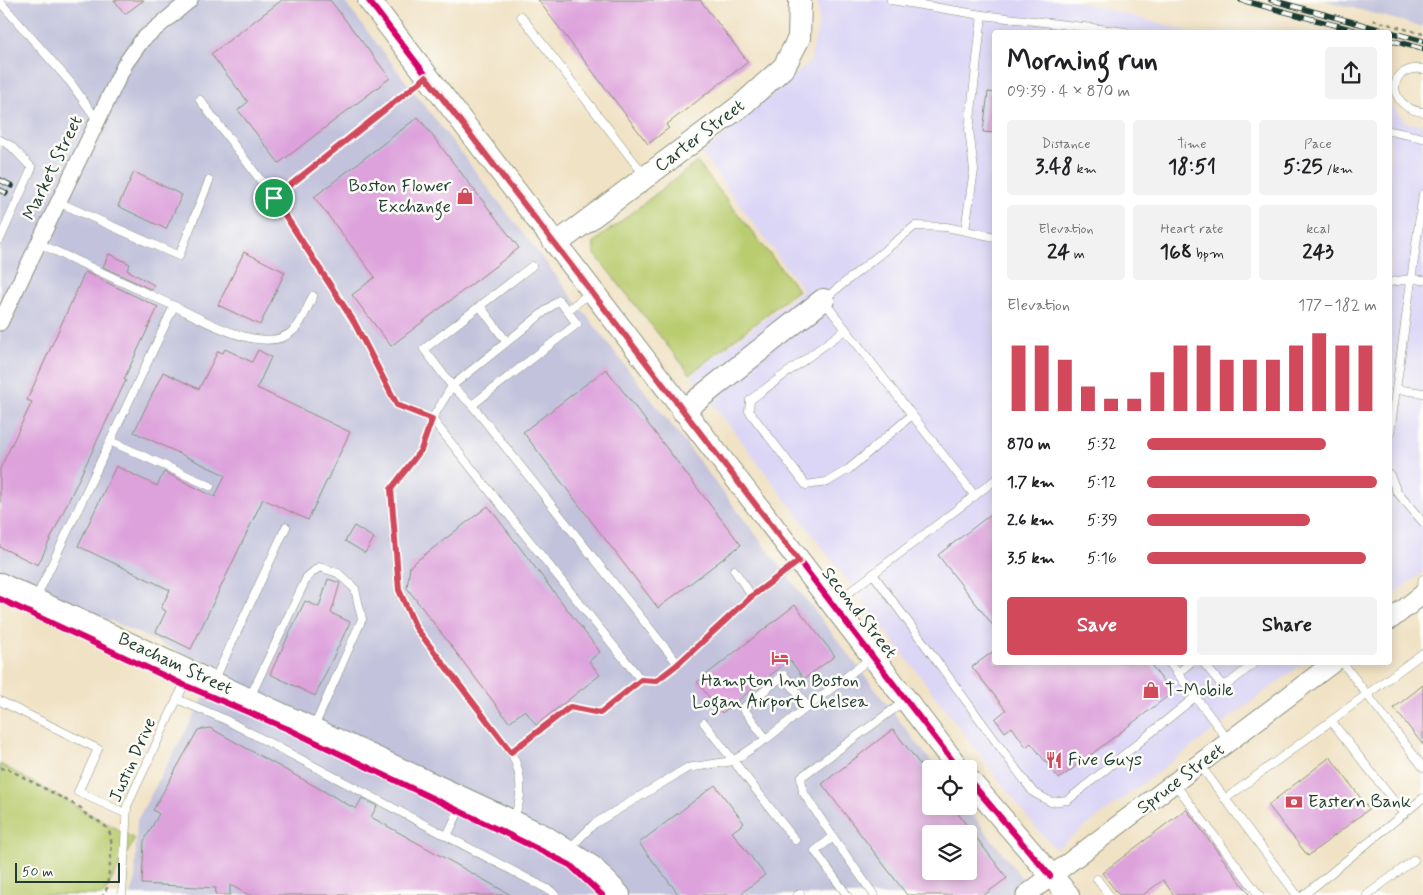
<!DOCTYPE html>
<meta charset="utf-8">
<style>
:root{--surface:#fff;--page:#f2f2f2;--text:#202124;--muted:#757577;--accent:#d1495b}
body{margin:0;font-family:Mynerve,sans-serif;background:var(--page);color:var(--text);height:100vh;display:flex;flex-direction:column;font-size:19px;white-space:nowrap}
*{box-sizing:border-box;margin:0}
p{font-size:16px;color:var(--muted)}
.icon{flex:none;width:28px;height:28px;fill:none;stroke:currentColor;stroke-width:2;stroke-linecap:round;stroke-linejoin:round}
.map{position:relative;flex:1;overflow:hidden}
.sheet{position:absolute;left:992px;top:30px;width:400px;height:635px;display:flex;flex-direction:column;background:var(--surface);border-radius:5px;box-shadow:0 2px 12px #0003}
.sheet>*{flex:none}
.controls{position:absolute;left:922px;top:760px;display:grid;gap:10px}
.controls a{display:grid;place-items:center;width:55px;height:55px;border-radius:5px;background:var(--surface);box-shadow:0 2px 12px #0003;font-size:25px}
.scale{position:absolute;left:15px;bottom:12px;width:105px;box-sizing:border-box;padding-left:5px;border:2px solid #1f3d34;border-top:0;font-size:14px;line-height:18px;white-space:nowrap;color:#1f3d34;-webkit-text-stroke:4px #fdfcf7;paint-order:stroke}
.pin{position:absolute;display:grid;place-items:center;width:42px;height:42px;color:#fff;margin:-21px;border:2px solid #fff;border-radius:50%;box-shadow:0 1px 5px #0007}
.round{display:grid;place-items:center;flex:none;width:52px;height:52px;border-radius:5px;background:var(--page)}
.headline{display:flex;align-items:center;justify-content:space-between;height:85px;padding:0 15px}
h1{font-size:28px;font-weight:700;line-height:38px}
.figures{display:grid;grid-template-columns:repeat(3,1fr);gap:8px;height:85px;padding:5px 15px}
.figures div{display:grid;align-content:center;border-radius:5px;background:var(--page);text-align:center}
.figures b{font-size:21px;font-weight:700}
.figures small{font-size:14px;font-weight:400}
.figures p{font-size:14px}
.chart{height:140px;padding:10px 15px}
.chart p{display:flex;justify-content:space-between}
.chart svg{width:100%;height:90px;margin-top:5px;stroke:var(--accent);stroke-width:6}
.button{display:flex;gap:10px;margin-top:auto;padding:10px 15px}
.button a{flex:1;height:58px;border-radius:5px;background:var(--accent);color:#fff;font-size:20px;font-weight:700;line-height:58px;text-align:center}
.button a+a{background:var(--page);color:var(--text)}
ul{padding:0 15px;list-style:none;font-size:16px}
li{display:grid;grid-template-columns:80px 60px 1fr;align-items:center;height:38px}
li i{height:12px;border-radius:6px;background:var(--accent)}
.map>svg:first-child{display:block}
</style>
<div class="map">
<svg width="1423" height="895" viewBox="0 0 1423 895">
<rect width="100%" height="100%" fill="#fdfcf7"/>
<filter id="ink" filterUnits="userSpaceOnUse"><feTurbulence type="fractalNoise" baseFrequency=".02" numOctaves="2"/><feDisplacementMap in="SourceGraphic" scale="10" xChannelSelector="R" yChannelSelector="G"/><feConvolveMatrix kernelMatrix="1 2 1 2 8 2 1 2 1" color-interpolation-filters="sRGB"/></filter>
<filter id="wash" filterUnits="userSpaceOnUse"><feTurbulence type="fractalNoise" baseFrequency=".0096" numOctaves="4" result="noise"/><feDisplacementMap in="SourceGraphic" scale="20" xChannelSelector="R" yChannelSelector="G"/><feGaussianBlur stdDeviation="1.12" result="paint"/><feColorMatrix in="noise" values="0 0 0 0 0 0 0 0 0 0 0 0 0 0 0 0 0 1.4 0 .05"/><feComposite in="paint" operator="in"/></filter>
<g filter="url(#wash)">
<rect width="100%" height="100%" fill="#f0e2c5"/>
<!-- built -->
<g fill="#dcd6f6">
<polygon points="818,0 1072,0 1192,32 995,32 995,662 1303,663 1056,849 1035,827 691,375 803,290 702,154 810,62 819,21"/>
<polygon points="1390,105 1407,123 1423,125 1423,572 1390,597"/>
</g>
<!-- industrial -->
<g fill="#c2c2dc" fill-rule="evenodd">
<path d="M0 0H343L937 769H931V806H966L1035 895H131L135 882 137 820 219 670 0 571ZM931 834H969V871H931Z"/>
<polygon points="1324,0 1423,0 1423,27"/>
</g>
<!-- green -->
<g fill="#bacc6f" stroke="#6c8452">
<polygon points="697,162 798,290 690,374 594,253 594,242"/>
<polygon points="0,764 135,839 103,895 0,895"/>
</g>
<g id="blocks">
<!-- building -->
<g fill="#dda2db" fill-rule="evenodd">
<polygon points="114,0 144,0 125,14"/>
<polygon points="282,0 330,0 390,78 279,163 238,110 248,102 211,54"/>
<polygon points="538,0 700,0 748,62 666,125 669,128 648,144"/>
<polygon points="988,92 995,93 995,133 983,132"/>
<polygon points="418,117 519,248 391,346 352,295 375,277 314,197"/>
<polygon points="134,172 182,195 166,229 118,206"/>
<polygon points="244,252 285,272 260,325 218,305"/>
<polygon points="109,254 130,264 127,270 154,285 152,290 103,267"/>
<polygon points="85,272 158,307 124,379 126,380 38,565 0,547 0,469 32,402 27,400"/>
<polygon points="225,349 252,362 258,350 271,357 257,388 350,432 308,520 263,499 191,649 156,632 166,611 161,608 170,590 78,546 116,466 157,486 164,472 215,497 225,475 134,432 163,372 199,389 218,351 223,353"/>
<polygon points="606,369 741,545 658,608 523,432"/>
<polygon points="488,506 600,652 589,661 600,675 536,725 525,710 509,722 407,588 410,566"/>
<polygon points="995,511 995,628 938,555"/>
<polygon points="354,526 374,538 365,553 345,541"/>
<polygon points="328,579 340,583 331,613 350,622 315,696 270,674 305,601 319,607"/>
<polygon points="795,605 835,656 804,679 790,660 722,713 697,682"/>
<polygon points="995,650 995,662 1149,662 1172,693 1059,779 1031,743 1026,747 1012,727 1005,732 995,719 1006,710 972,667"/>
<polygon points="1423,685 1423,745 1394,708"/>
<polygon points="210,728 356,809 362,798 377,806 371,817 511,895 249,895 230,885 230,895 215,895 216,888 142,884 144,841 159,814 153,810 198,730"/>
<path d="M893 729 931 779V806H952L1007 878 984 895H907L822 784ZM931 834H969V871H931Z"/>
<polygon points="1330,757 1369,809 1308,856 1268,805"/>
<polygon points="715,785 744,823 732,832 765,875 739,895 679,895 639,843"/>
<polygon points="1186,809 1250,895 1174,895 1163,880 1143,895 1119,895 1102,873"/>
</g>
</g>
</g>
<g filter="url(#ink)">
<use href="#blocks" fill-opacity="0" stroke="#88907c" stroke-width="1"/>
<g fill="none" stroke-linecap="round" stroke-linejoin="round">
<!-- service casing -->
<g stroke="#88907c" stroke-width="9">
<g id="service">
<polyline points="891,0 982,15 1126,32"/>
<polyline points="0,2 71,83 97,120"/>
<polyline points="521,16 645,176"/>
<path d="M1423 69C1385 65 1387 108 1423 112"/>
<polyline points="200,100 274,198 426,77"/>
<polyline points="1390,131 1423,138"/>
<polyline points="0,140 11,146 32,168 0,239"/>
<polyline points="274,198 354,322 397,405 432,419 641,680 600,713 570,707 511,752"/>
<polyline points="58,202 179,256 209,181"/>
<polyline points="965,230 974,170 969,130 982,15"/>
<polyline points="1390,282 1411,279 1423,280"/>
<path d="M174 306C202 319 266 358 294 330 303 322 307 307 313 296"/>
<polyline points="480,306 506,341"/>
<polyline points="567,311 591,292"/>
<polyline points="845,330 750,400 749,411 806,485 827,482 849,469 912,415"/>
<polyline points="1396,389 1423,393"/>
<polyline points="472,405 452,386 424,349 532,266"/>
<polyline points="1390,433 1423,194"/>
<polyline points="110,441 210,486"/>
<polyline points="1390,475 1397,492 1423,522"/>
<polyline points="975,496 823,300 915,226 946,227 995,237"/>
<polyline points="734,570 752,596"/>
<polyline points="873,574 1033,792 1051,802 1068,800 1195,697"/>
<polyline points="1419,594 1423,579"/>
<polyline points="36,598 174,306 38,243"/>
<polyline points="834,604 995,480"/>
<polyline points="1169,662 1229,741"/>
<polyline points="1203,662 1221,684 1228,684 1256,662"/>
<polyline points="1342,662 1423,767"/>
<polyline points="1177,674 1191,662"/>
<polyline points="641,680 656,681 678,664"/>
<polyline points="214,681 286,527"/>
<polyline points="250,697 307,577 319,567 338,573 355,589 362,619 314,727"/>
<polyline points="177,699 224,719 551,891 555,895"/>
<polyline points="0,701 98,749 78,792 125,813"/>
<polyline points="807,706 784,675 743,708 766,739 872,657"/>
<polyline points="1332,722 1404,814"/>
<polyline points="704,723 795,840"/>
<polyline points="1200,765 1297,895"/>
<polyline points="1175,784 1259,895"/>
<polyline points="1225,799 1423,653"/>
<path d="M513 819C524 797 522 773 511 752L416 628 399 591 391 489 421 450 432 419 452 386 559 300 577 324 472 405 678 664 752 596 797 563"/>
<polyline points="447,836 463,802"/>
<polyline points="833,837 874,895"/>
<polyline points="569,849 594,824 687,768 733,761 766,739"/>
<polyline points="1097,879 1109,895"/>
<polyline points="122,895 127,806 189,674"/>
<polyline points="798,895 800,894"/>
<polyline points="847,895 815,851 833,837 803,792 801,777 905,701"/>
<polyline points="1304,895 1423,798"/>
<polyline points="1367,895 1414,860"/>
</g>
</g>
<!-- minor casing -->
<g stroke="#88907c" stroke-width="17">
<polyline id="minor" points="0,323 125,64 142,40 190,0"/>
</g>
<!-- tertiary casing -->
<g stroke="#88907c" stroke-width="21">
<g id="tertiary">
<polyline points="1390,620 1423,594"/>
<polyline points="1026,895 1334,662"/>
</g>
</g>
<!-- secondary casing -->
<g stroke="#88907c" stroke-width="24">
<g id="secondary">
<polyline points="369,0 959,769"/>
<polyline points="556,244 743,104 784,67 799,38 800,0"/>
<polyline points="683,411 823,300"/>
<polyline points="0,584 544,836 592,867 619,895"/>
<polyline points="969,780 1068,895"/>
</g>
</g>
<!-- path -->
<g stroke="#88907c" stroke-width="2.5" stroke-dasharray="4 4" stroke-linecap="butt">
<polyline points="1373,20 1423,34"/>
<path d="M0 768 8 769 81 808C86 818 98 819 106 827 117 837 108 873 107 888L103 895"/>
</g>
<!-- service -->
<use href="#service" stroke="#fff" stroke-width="8"/>
<!-- minor -->
<use href="#minor" stroke="#fff" stroke-width="15"/>
<!-- tertiary -->
<use href="#tertiary" stroke="#fff" stroke-width="19"/>
<!-- secondary -->
<use href="#secondary" stroke="#fff" stroke-width="22"/>
<!-- rail casing -->
<g stroke="#1f3d34" stroke-width="5.5">
<g id="rail">
<polyline points="1241,0 1361,32"/>
<polyline points="1271,0 1423,41"/>
<polyline points="1390,40 1423,49"/>
<polyline points="0,180 12,186"/>
<polyline points="0,190 6,193"/>
</g>
</g>
<!-- rail -->
<use href="#rail" stroke="#fdfcf7" stroke-width="4" stroke-dasharray="11" stroke-linecap="butt"/>
<!-- cycleway casing -->
<g stroke="#fdfcf7" stroke-width="9">
<g id="cycleway">
<polyline points="369,1 959,769"/>
<polyline points="0,599 184,685 288,729 505,833 570,865 602,895"/>
<polyline points="969,780 1050,876"/>
</g>
</g>
<!-- cycleway -->
<use href="#cycleway" stroke="#d6006c" stroke-width="6"/>
</g>
</g>
<g fill="none" stroke-linecap="round" stroke-linejoin="round" filter="url(#ink)">
<!-- route casing -->
<g stroke="#fff" stroke-width="10">
<polygon id="route" points="426,77 799,561 752,596 678,664 656,681 641,680 600,713 570,707 511,752 416,628 399,590 391,489 421,450 432,419 397,405 354,322 274,198"/>
</g>
<!-- route -->
<use href="#route" stroke="#d1495b" stroke-width="6"/>
</g>
<!-- icons -->
<defs>
<g id="shop-bare" transform="scale(1.35)"><path d="M-5-2.5h2.3a2.7 3.5 0 0 1 5.4 0H5L5.5 6h-11ZM-1.5-2.5h3a1.5 2.3 0 0 0-3 0Z" fill="#d1495b" stroke="#fdfcf7" stroke-width="2.5" paint-order="stroke"/></g>
<g id="hotel-bare" transform="scale(1.35)"><path d="M-6-4.5h1.5V1H6V5H4.5V3h-9V5H-6ZM-4 0a1.8 1.8 0 1 1 3.6 0ZM.5 0V-2.5h3Q6-2.5 6 0Z" fill="#d1495b" stroke="#fdfcf7" stroke-width="2.5" paint-order="stroke"/></g>
<g id="restaurant-bare" transform="scale(1.35)"><path d="M-5-6h1v4h1v-4h1v4h1v-4h1v5L-1.5 .5V6h-2V.5L-5-1ZM5-6V6H3V1.5H1.5Q1.5-4 5-6Z" fill="#d1495b" stroke="#fdfcf7" stroke-width="2.5" paint-order="stroke"/></g>
<g id="bank-bare" transform="scale(1.35)"><path d="M-6-4H6V4H-6ZM0-2.3a2.3 2.3 0 1 0 0 4.6a2.3 2.3 0 1 0 0-4.6Z" fill="#d1495b" stroke="#fdfcf7" stroke-width="2.5" paint-order="stroke"/></g>
</defs>
<g fill-rule="evenodd">
<use href="#shop-bare" x="465" y="196"/>
<use href="#hotel-bare" x="780" y="658"/>
<use href="#shop-bare" x="1151" y="690"/>
<use href="#restaurant-bare" x="1054" y="760"/>
<use href="#bank-bare" x="1294" y="802"/>
</g>
<g text-anchor="middle" dominant-baseline="central" stroke-width="5" stroke-linejoin="round" paint-order="stroke">
<!-- street labels -->
<g font-size="18" fill="#1f3d34" stroke="#fdfcf7">
<text transform="translate(700 136) rotate(-37)">Carter Street</text>
<text transform="translate(53 168) rotate(-64)">Market Street</text>
<text transform="translate(859 613) rotate(52)">Second Street</text>
<text transform="translate(175 664) rotate(25)">Beacham Street</text>
<text transform="translate(133 760) rotate(-66)">Justin Drive</text>
<text transform="translate(1181 779) rotate(-37)">Spruce Street</text>
</g>
<!-- poi labels -->
<g font-size="18" fill="#1f3d34" stroke="#fdfcf7" text-anchor="start">
<text x="451" y="186" text-anchor="end">Boston Flower<tspan x="451" dy="21">Exchange</tspan></text>
<text x="780" y="681" text-anchor="middle">Hampton Inn Boston<tspan x="780" dy="21">Logan Airport Chelsea</tspan></text>
<text x="1165" y="690">T-Mobile</text>
<text x="1068" y="760">Five Guys</text>
<text x="1308" y="802">Eastern Bank</text>
</g>
</g>
</svg>
<div class="controls">
<a><svg class="icon" aria-label="locate" viewBox="0 0 24 24"><circle cx="12" cy="12" r="6"/><path d="M12 2v4M12 18v4M2 12h4M18 12h4"/></svg></a>
<a><svg class="icon" aria-label="layers" viewBox="0 0 24 24"><path d="M12 4l9 5-9 5-9-5zM3 14l9 5 9-5"/></svg></a>
</div>
<div class="scale">50 m</div>
<div class="pin" style="left:274px;top:198px;background:#1e9e55"><svg class="icon" aria-label="arrive" viewBox="0 0 24 24"><path d="M6 21V4h12l-3 4 3 4H6"/></svg></div>
<section class="sheet">
<div class="headline"><div><h1>Morning run</h1><p>09:39 · 4 × 870 m</p></div><a class="round"><svg class="icon" aria-label="share" viewBox="0 0 24 24"><path d="M12 15V3M7 8l5-5 5 5M5 13v7h14v-7"/></svg></a></div>
<div class="figures">
<div><p>Distance</p><b>3.48<small> km</small></b></div>
<div><p>Time</p><b>18:51</b></div>
<div><p>Pace</p><b>5:25<small> /km</small></b></div>
</div>
<div class="figures">
<div><p>Elevation</p><b>24<small> m</small></b></div>
<div><p>Heart rate</p><b>168<small> bpm</small></b></div>
<div><p>kcal</p><b>243</b></div>
</div>
<div class="chart"><p><span>Elevation</span>177–182 m</p>
<svg viewBox="0 0 160 44" preserveAspectRatio="none"><path d="M5 44V12M15 44V12M25 44V19M35 44V32M45 44V38M55 44V38M65 44V25M75 44V12M85 44V12M95 44V19M105 44V19M115 44V19M125 44V12M135 44V6M145 44V12M155 44V12"/></svg>
</div>
<ul>
<li><b>870 m</b>5:32<i style="width:78%"></i></li>
<li><b>1.7 km</b>5:12<i style="width:100%"></i></li>
<li><b>2.6 km</b>5:39<i style="width:71%"></i></li>
<li><b>3.5 km</b>5:16<i style="width:95%"></i></li>
</ul>
<div class="button"><a>Save</a><a>Share</a></div>
</section>
</div>
